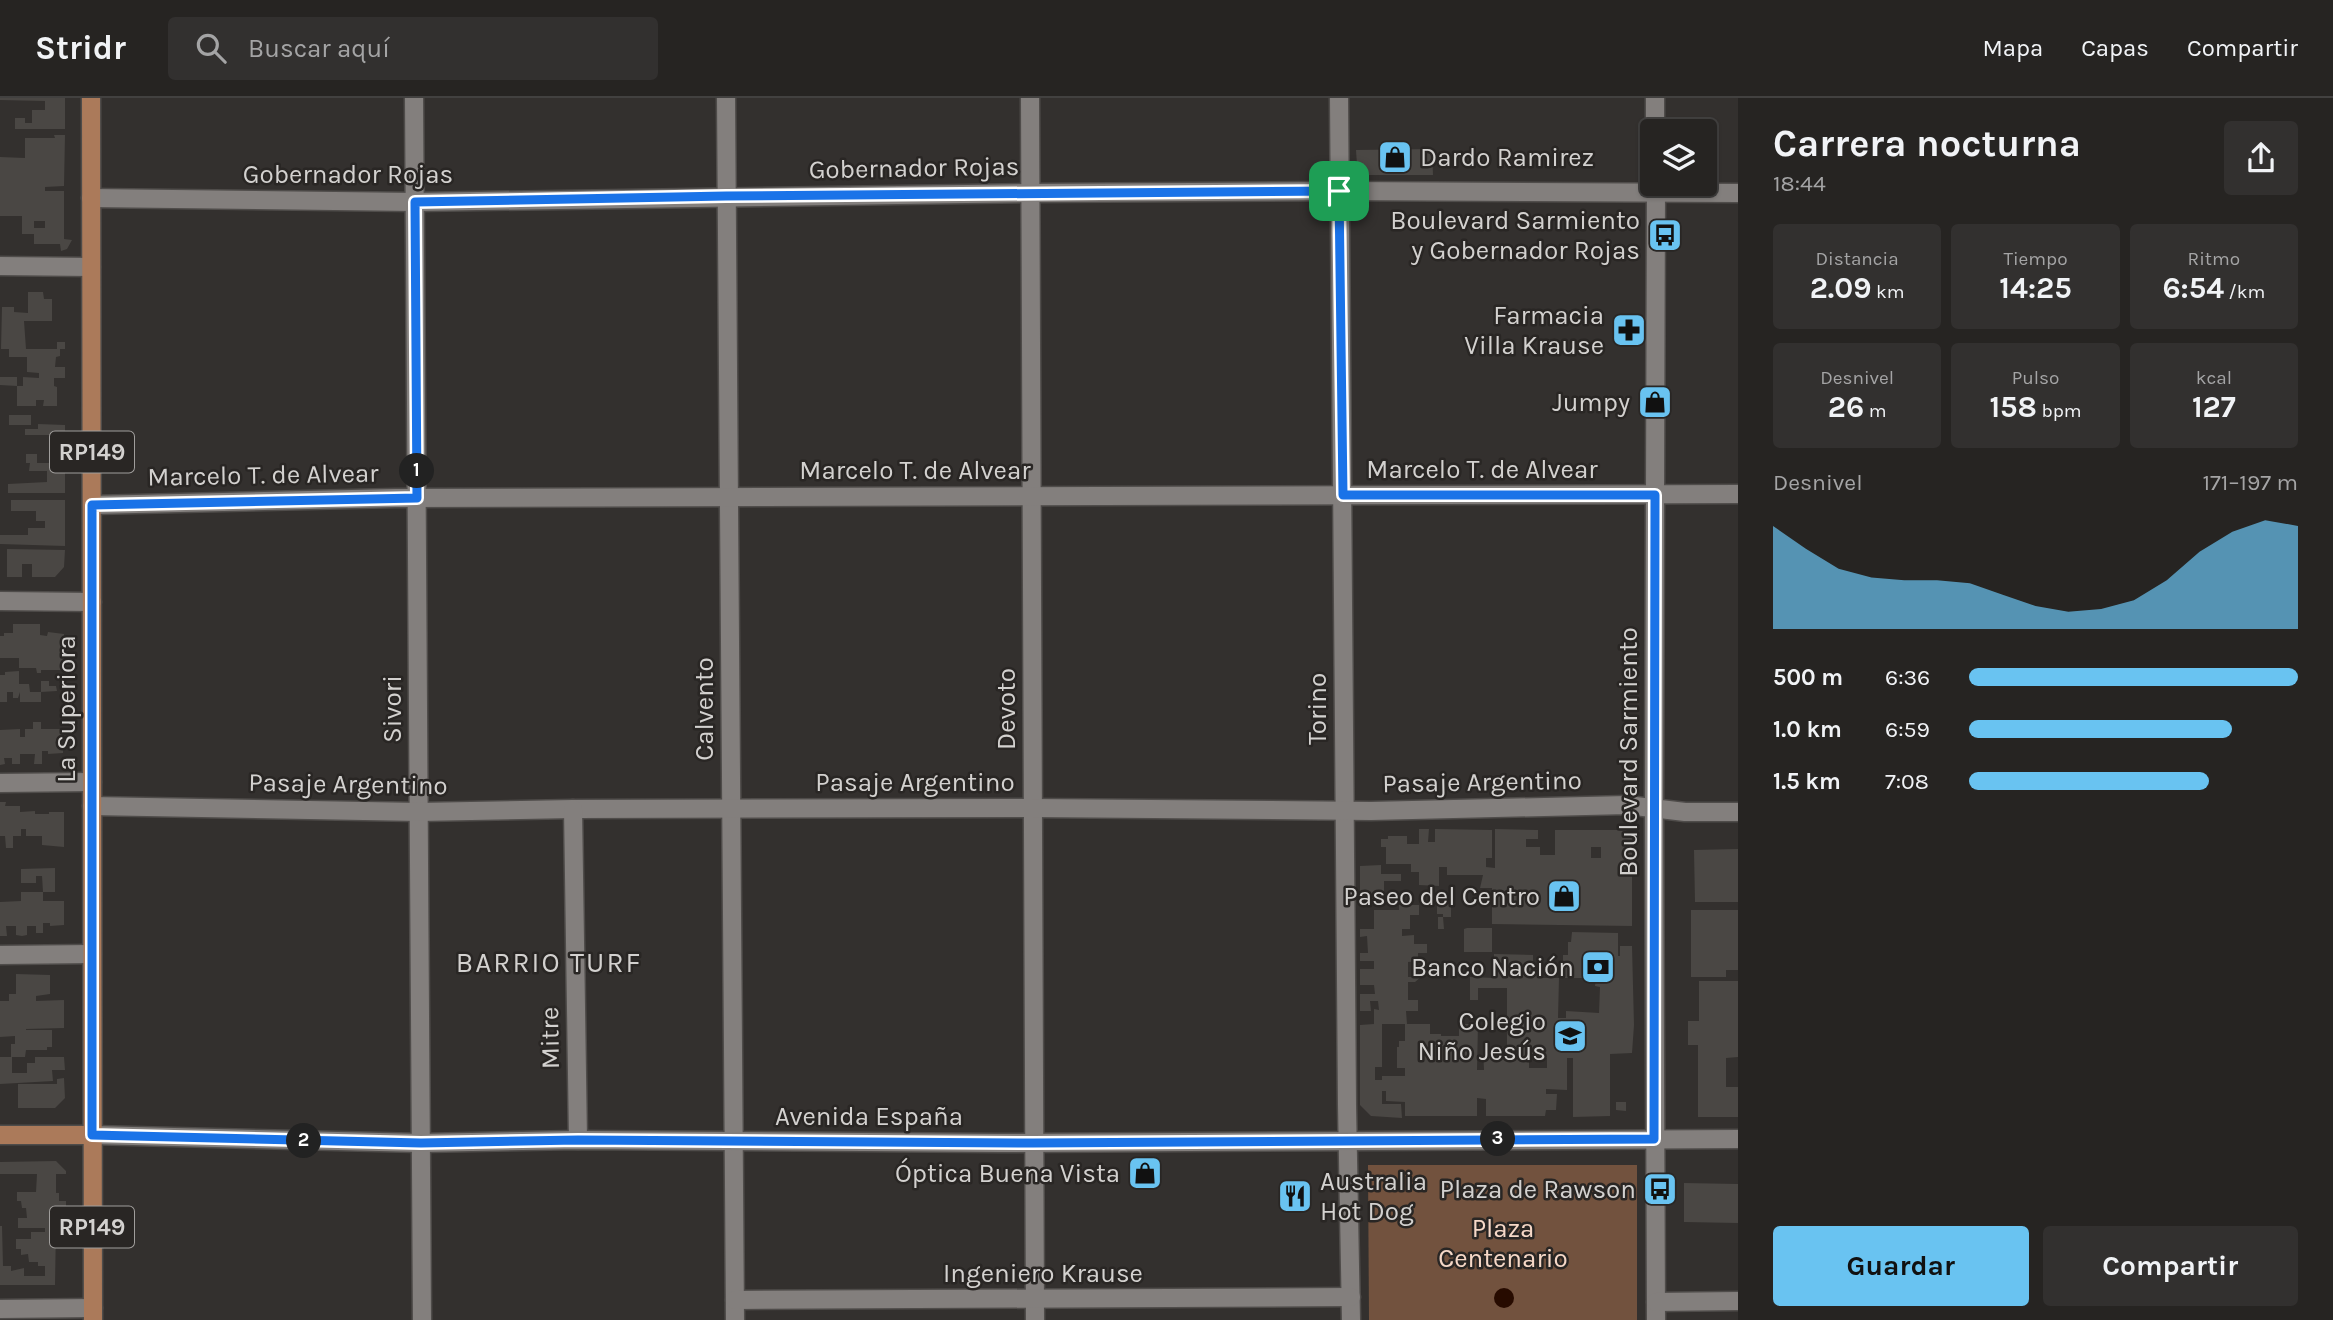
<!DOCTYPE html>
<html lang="es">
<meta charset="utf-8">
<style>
:root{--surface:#262422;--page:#32302f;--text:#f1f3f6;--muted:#a4a4a5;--line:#424140;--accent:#69c3f1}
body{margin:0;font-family:Karla,sans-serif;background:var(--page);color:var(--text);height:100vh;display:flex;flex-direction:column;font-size:26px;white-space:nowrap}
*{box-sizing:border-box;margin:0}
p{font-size:23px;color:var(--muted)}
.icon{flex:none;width:38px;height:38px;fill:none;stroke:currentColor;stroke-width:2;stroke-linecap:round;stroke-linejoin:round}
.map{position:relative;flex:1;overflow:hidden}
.details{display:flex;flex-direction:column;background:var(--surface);width:595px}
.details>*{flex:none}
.controls{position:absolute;left:1640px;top:21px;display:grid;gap:14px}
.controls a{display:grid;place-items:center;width:77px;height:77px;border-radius:7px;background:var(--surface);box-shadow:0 2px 5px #0004,0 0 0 2px var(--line);font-size:35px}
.pin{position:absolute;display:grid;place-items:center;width:60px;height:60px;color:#fff;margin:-30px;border-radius:14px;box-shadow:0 4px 10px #0006}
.km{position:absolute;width:35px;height:35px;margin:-18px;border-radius:50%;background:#222;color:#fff;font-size:19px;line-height:35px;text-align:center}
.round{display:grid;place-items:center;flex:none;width:74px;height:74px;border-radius:7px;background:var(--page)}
.overview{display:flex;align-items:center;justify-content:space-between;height:119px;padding:0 35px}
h1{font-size:38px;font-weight:700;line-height:52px}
.stats{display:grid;grid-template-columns:repeat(3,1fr);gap:10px;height:119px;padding:7px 35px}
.stats div{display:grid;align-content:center;border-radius:7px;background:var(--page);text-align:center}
.stats b{font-size:30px;font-weight:700}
.stats small{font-size:19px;font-weight:400}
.stats p{font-size:19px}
.chart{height:196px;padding:14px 35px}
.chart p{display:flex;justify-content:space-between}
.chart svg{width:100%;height:126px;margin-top:7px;fill:var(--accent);opacity:.7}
.button{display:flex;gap:14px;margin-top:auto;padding:14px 35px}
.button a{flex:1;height:80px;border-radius:7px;background:var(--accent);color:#111;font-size:28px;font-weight:700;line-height:80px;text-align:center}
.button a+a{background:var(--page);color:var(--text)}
ul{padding:0 35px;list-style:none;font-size:23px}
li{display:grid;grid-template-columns:112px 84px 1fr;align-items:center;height:52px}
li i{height:18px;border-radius:9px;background:var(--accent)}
header{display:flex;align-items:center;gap:42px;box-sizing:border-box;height:98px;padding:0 35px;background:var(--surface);border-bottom:2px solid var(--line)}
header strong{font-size:33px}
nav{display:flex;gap:38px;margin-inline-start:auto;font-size:24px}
.search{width:490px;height:63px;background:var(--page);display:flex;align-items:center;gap:18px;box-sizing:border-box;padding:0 24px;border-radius:7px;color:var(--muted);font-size:26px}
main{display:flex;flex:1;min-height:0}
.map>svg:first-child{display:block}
</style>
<header>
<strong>Stridr</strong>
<div class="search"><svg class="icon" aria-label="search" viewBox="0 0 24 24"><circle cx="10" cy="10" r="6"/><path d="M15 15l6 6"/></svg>Buscar aquí</div>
<nav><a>Mapa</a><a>Capas</a><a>Compartir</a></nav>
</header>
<main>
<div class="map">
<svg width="1738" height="1222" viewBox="0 0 1738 1222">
<rect width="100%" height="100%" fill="#33302e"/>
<!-- green -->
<polygon fill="#72523e" points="1368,1067 1637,1067 1637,1222 1369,1222"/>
<!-- water -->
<circle fill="#270b00" cx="1504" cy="1200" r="10"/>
<!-- building -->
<g fill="#4a4744" fill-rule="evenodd">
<polygon points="0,0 65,0 65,31 15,31 15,20 25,20 25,25 32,25 32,12 45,12 45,3 0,2"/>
<path d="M54 37H65L64 88 45 89V93H64V141L72 142 67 151 61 153 60 146H34V136H22V118H0V59L25 60V40H55ZM34 123H45V130H34Z"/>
<polygon points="1432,51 1433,77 1369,77 1357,67 1356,52"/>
<polygon points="28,194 43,194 44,201 52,201 52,223 24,223 26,251 57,251 57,244 65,244 65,251 60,251 60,258 56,259 55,269 65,269 65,280 54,280 54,288 57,289 57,308 43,308 44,302 36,302 36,308 17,308 17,288 23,288 23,279 39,280 39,275 27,274 27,259 9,259 9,251 1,251 2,209 14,209 14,214 28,215"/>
<polygon points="0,279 17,279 17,288 0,287"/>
<rect x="9" y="317" width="22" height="10"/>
<polygon points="38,326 65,327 65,337 25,337 25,331 38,331"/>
<polygon points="26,356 37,356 37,365 65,365 65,395 8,395 8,386 47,384 47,373 29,373 30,365 26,365"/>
<polygon points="11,402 65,402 65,448 0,446 0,437 28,437 28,430 45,430 45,423 36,423 36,413 11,413"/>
<polygon points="7,451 65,452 64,469 55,479 32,479 32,466 22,466 22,479 7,479"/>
<polygon points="13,526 40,526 40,537 47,538 48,534 64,536 64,572 41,572 41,575 37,575 36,570 19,570 19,560 0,560 0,538 4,538 4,535 13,535"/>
<polygon points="19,573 19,586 29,586 30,594 41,594 41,604 20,604 20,594 18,600 13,600 13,594 7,594 7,604 0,604 0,577 5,577 5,574"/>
<polygon points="41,583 49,583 49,588 56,588 57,593 41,594"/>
<polygon points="33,624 41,624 41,631 64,631 63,655 48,656 48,653 42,653 42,666 34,666 35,656 20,656 20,666 12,666 12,660 4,660 5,666 0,667 0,632 20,631 20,639 25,639 25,631 33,631"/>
<polygon points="0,704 6,704 5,708 20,708 20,714 35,713 35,716 49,716 49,714 64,714 64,749 42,747 42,738 26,738 26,731 21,731 21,738 13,738 13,750 6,750 5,738 0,738"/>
<path d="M1419 731H1429L1428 744H1435V731L1492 732V760H1486V769L1495 770V731L1538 732V741H1526V749H1540V757H1555V732H1626L1632 739V828L1492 826V790H1480L1483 777H1447V769H1439V788L1419 787V774H1411V766H1386V749H1381V741H1388V738H1407V746H1419ZM1591 749H1601V760H1591Z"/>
<polygon points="1738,751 1738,804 1695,804 1694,752"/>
<polygon points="1381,767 1381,776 1401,776 1401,783 1384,783 1384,807 1360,807 1360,768"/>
<polygon points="55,770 55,794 43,794 42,778 36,778 36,785 21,785 21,771"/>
<polygon points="21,794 43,794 43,803 64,803 64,827 50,828 50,825 43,825 43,835 36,835 36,828 27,828 27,837 22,838 16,837 16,828 6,828 7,838 0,838 0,804 21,803"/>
<polygon points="1437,806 1451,806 1451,819 1443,819 1444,831 1438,831 1438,819 1443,819 1443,816 1437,816"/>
<path d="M1399 807H1419V817H1410V831H1402V838L1414 837V846H1427V855H1418V863L1408 864V879H1421L1415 884H1408V902H1418V913H1406L1407 926H1382V969H1375V982H1382V978H1405V970H1397V949H1399V943H1405V926H1430V936H1441V938H1459V926H1478L1477 972H1484L1483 950 1507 949V890H1478V902H1470V879L1494 880V856L1533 857V869H1539L1538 880H1559L1558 920H1566V913L1599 915 1600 889 1595 888 1596 880H1563V857H1568V844H1571L1572 834 1618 835V858H1620V848H1632L1634 927 1632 955 1610 956V1018L1573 1019V960H1567V992L1546 991V996H1557L1556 1012H1546L1545 1018H1486V1001L1477 1000V1018H1405V1004L1386 1003V993H1382V1006H1401L1402 1020 1371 1018 1360 1007V927L1374 926V911L1379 912 1378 903H1370L1371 913H1360V896H1375L1374 887H1360V871H1374V863H1360V855H1368L1367 838 1360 839V831H1374V812H1399ZM1529 960H1547V970H1529Z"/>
<polygon points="1691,812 1738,812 1738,872 1726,872 1726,879 1691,879"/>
<polygon points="1467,830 1492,830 1492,854 1464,854 1464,831"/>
<polygon points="16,876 50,877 50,896 36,898 36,903 64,902 64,930 26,931 26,932 52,932 52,949 47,949 47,952 26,952 25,959 12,959 12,975 27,975 27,965 35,965 35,959 64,959 65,972 52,972 53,983 0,986 0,959 11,959 11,946 15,946 15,938 0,939 0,903 9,903 9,896 16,896"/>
<polygon points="1699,883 1738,883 1738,959 1726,960 1726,989 1738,989 1738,1019 1698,1019 1698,947 1688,947 1688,923 1699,923"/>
<polygon points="64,980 65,1000 55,1010 18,1010 18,986 57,986 57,981"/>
<polygon points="1616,1004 1626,1004 1626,1013 1616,1012"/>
<polygon points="56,1063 66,1073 66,1076 56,1076 56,1095 59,1095 59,1103 66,1103 66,1129 56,1129 55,1187 0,1187 0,1128 2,1128 3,1168 11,1168 11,1173 24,1170 24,1178 45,1178 45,1168 38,1168 38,1164 29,1164 28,1156 21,1157 21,1151 16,1151 16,1141 31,1141 31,1134 45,1134 45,1130 18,1130 18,1120 27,1120 26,1110 22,1110 21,1103 17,1103 17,1094 36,1094 37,1076 0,1076 0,1064"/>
<polygon points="1684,1085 1738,1086 1738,1125 1684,1124"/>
</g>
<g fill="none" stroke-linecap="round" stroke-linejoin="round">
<!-- minor casing -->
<g stroke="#4f4c4a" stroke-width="21">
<g id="minor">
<polyline points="414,0 422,1222"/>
<polyline points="726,0 735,1222"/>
<polyline points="1030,0 1035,1222"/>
<polyline points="1339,0 1347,1007 1351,1222"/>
<polyline points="1655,0 1655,33"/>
<polyline points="1656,86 1654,711 1656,1222"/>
<polyline points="91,100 415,104 1030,95 1339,93 1738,95"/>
<polyline points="0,168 91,169"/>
<polyline points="92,407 395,400 1738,396"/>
<polyline points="0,503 92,504"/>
<polyline points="0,685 92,684"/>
<polyline points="92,708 419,714 573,711 1032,710 1371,713 1627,707 1685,714 1738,714"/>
<polyline points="573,711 578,1042"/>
<polyline points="0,857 92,856"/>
<polyline points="92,1037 421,1045 578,1042 998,1045 1738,1041"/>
<polyline points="735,1202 1351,1199"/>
<polyline points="1656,1204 1738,1203"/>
<polyline points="0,1211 93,1210"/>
</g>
</g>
<!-- major casing -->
<g stroke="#4f4c4a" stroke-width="21">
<g id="major">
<polyline points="91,0 93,1222"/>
<polyline points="0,1037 92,1037"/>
</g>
</g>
<!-- minor -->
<use href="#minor" stroke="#837f7d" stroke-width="18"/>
<!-- major -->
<use href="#major" stroke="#ab7a5a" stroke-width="18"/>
</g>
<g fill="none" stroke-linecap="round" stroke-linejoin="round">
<!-- route casing -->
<g stroke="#fff" stroke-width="14">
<polygon id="route" points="1339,93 1343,397 1655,397 1654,1041 1033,1045 578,1042 421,1045 92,1037 92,407 417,400 415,104 726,98"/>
</g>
<!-- route -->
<use href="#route" stroke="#1a73e8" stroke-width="9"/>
</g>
<!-- icons -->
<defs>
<g id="shop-square" transform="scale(1.75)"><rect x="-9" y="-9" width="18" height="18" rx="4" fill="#69c3f1" stroke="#292624"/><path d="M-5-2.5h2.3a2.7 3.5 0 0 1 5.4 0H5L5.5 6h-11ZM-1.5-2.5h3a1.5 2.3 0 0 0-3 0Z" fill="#111"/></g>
<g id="bus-square" transform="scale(1.75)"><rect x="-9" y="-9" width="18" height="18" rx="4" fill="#69c3f1" stroke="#292624"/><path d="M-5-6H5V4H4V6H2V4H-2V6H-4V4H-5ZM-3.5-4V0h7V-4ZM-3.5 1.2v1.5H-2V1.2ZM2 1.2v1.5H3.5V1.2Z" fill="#111"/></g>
<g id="pharmacy-square" transform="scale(1.75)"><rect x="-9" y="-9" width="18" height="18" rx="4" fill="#69c3f1" stroke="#292624"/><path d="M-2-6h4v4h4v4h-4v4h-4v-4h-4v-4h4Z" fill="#111"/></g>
<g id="bank-square" transform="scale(1.75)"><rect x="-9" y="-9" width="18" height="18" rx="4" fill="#69c3f1" stroke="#292624"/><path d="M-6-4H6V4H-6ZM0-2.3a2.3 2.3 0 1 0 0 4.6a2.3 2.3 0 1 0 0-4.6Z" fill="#111"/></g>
<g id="school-square" transform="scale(1.75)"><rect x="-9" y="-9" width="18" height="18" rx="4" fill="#69c3f1" stroke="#292624"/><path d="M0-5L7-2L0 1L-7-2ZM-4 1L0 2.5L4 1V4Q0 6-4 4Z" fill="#111"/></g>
<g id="restaurant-square" transform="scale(1.75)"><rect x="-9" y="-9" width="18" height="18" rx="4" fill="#69c3f1" stroke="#292624"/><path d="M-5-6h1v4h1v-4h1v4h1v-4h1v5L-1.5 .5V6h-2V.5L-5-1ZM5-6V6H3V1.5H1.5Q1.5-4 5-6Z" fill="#111"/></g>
</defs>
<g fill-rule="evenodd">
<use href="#shop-square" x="1395" y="59"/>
<use href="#bus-square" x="1665" y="137"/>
<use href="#pharmacy-square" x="1629" y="232"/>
<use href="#shop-square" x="1655" y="304"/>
<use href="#shop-square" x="1564" y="798"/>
<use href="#bank-square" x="1598" y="869"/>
<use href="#school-square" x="1570" y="938"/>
<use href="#shop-square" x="1145" y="1075"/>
<use href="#bus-square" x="1660" y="1091"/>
<use href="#restaurant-square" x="1295" y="1098"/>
</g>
<g text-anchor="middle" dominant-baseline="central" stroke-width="5" stroke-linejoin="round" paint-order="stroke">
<!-- shield labels -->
<g fill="#292624" stroke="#a09e9c" stroke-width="2">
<rect x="50" y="333.5" width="84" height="41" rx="5"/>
<rect x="50" y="1108.5" width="84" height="41" rx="5"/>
</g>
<g font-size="24" font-weight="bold" fill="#d3d1cf">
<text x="92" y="354">RP149</text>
<text x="92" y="1129">RP149</text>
</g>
<!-- poi labels -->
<g font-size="26" fill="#d3d1cf" stroke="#292624" text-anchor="end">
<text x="1420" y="59" text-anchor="start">Dardo Ramirez</text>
<text x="1640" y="122">Boulevard Sarmiento<tspan x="1640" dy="30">y Gobernador Rojas</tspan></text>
<text x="1604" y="217">Farmacia<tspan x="1604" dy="30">Villa Krause</tspan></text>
<text x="1630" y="304">Jumpy</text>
<text x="1540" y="798">Paseo del Centro</text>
<text x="1574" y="869">Banco Nación</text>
<text x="1546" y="923">Colegio<tspan x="1546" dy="30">Niño Jesús</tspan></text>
<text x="1120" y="1075">Óptica Buena Vista</text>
<text x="1320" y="1083" text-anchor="start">Australia<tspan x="1320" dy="30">Hot Dog</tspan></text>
<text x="1636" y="1091">Plaza de Rawson</text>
</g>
<!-- street labels -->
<g font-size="26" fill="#d3d1cf" stroke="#292624">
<text transform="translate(914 70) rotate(-1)">Gobernador Rojas</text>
<text x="348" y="76">Gobernador Rojas</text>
<text x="1482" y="371">Marcelo T. de Alvear</text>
<text x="915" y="372">Marcelo T. de Alvear</text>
<text transform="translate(263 377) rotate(-1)">Marcelo T. de Alvear</text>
<text transform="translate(66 611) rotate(-90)">La Superiora</text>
<text transform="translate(392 611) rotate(-90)">Sivori</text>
<text transform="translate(704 611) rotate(-90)">Calvento</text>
<text transform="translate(1006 611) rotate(-90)">Devoto</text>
<text transform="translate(1317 611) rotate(-90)">Torino</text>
<text transform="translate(1628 654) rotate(-90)">Boulevard Sarmiento</text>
<text x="915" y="684">Pasaje Argentino</text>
<text transform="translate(1482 684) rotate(-1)">Pasaje Argentino</text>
<text transform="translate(348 686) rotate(1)">Pasaje Argentino</text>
<text transform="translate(550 940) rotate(-91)">Mitre</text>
<text x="869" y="1018">Avenida España</text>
<text x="1043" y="1175">Ingeniero Krause</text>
</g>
<!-- park labels -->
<g font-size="26" fill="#f6d8c7" stroke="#292624">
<text x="1503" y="1130">Plaza<tspan x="1503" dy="30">Centenario</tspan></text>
</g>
<!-- neighbourhood labels -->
<g font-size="28" letter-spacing="2" fill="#d3d1cf" stroke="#292624">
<text x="549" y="864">BARRIO TURF</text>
</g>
</g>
</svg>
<div class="controls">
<a><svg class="icon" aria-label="layers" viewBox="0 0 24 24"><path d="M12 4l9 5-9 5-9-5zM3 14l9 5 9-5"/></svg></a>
</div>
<div class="pin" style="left:1339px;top:93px;background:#1e9e55"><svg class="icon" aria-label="arrive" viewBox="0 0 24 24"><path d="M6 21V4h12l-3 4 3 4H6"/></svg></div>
<b class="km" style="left:417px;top:373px">1</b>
<b class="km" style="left:304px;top:1043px">2</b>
<b class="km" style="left:1498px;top:1041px">3</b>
</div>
<section class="details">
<div class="overview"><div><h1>Carrera nocturna</h1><p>18:44</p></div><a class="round"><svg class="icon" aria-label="share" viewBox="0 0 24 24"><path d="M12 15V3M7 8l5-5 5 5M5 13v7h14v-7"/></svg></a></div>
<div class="stats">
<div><p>Distancia</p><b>2.09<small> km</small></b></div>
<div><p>Tiempo</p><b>14:25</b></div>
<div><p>Ritmo</p><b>6:54<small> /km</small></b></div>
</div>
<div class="stats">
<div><p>Desnivel</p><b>26<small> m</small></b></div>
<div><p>Pulso</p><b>158<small> bpm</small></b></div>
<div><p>kcal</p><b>127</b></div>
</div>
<div class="chart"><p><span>Desnivel</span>171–197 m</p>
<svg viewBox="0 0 160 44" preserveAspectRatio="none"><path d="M0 44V8L10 16L20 23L30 26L40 27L50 27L60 28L70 32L80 36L90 38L100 37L110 34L120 27L130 17L140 10L150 6L160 8V44z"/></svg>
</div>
<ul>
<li><b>500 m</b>6:36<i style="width:100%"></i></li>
<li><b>1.0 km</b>6:59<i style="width:80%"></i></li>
<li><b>1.5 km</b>7:08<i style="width:73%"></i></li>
</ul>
<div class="button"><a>Guardar</a><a>Compartir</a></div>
</section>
</main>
